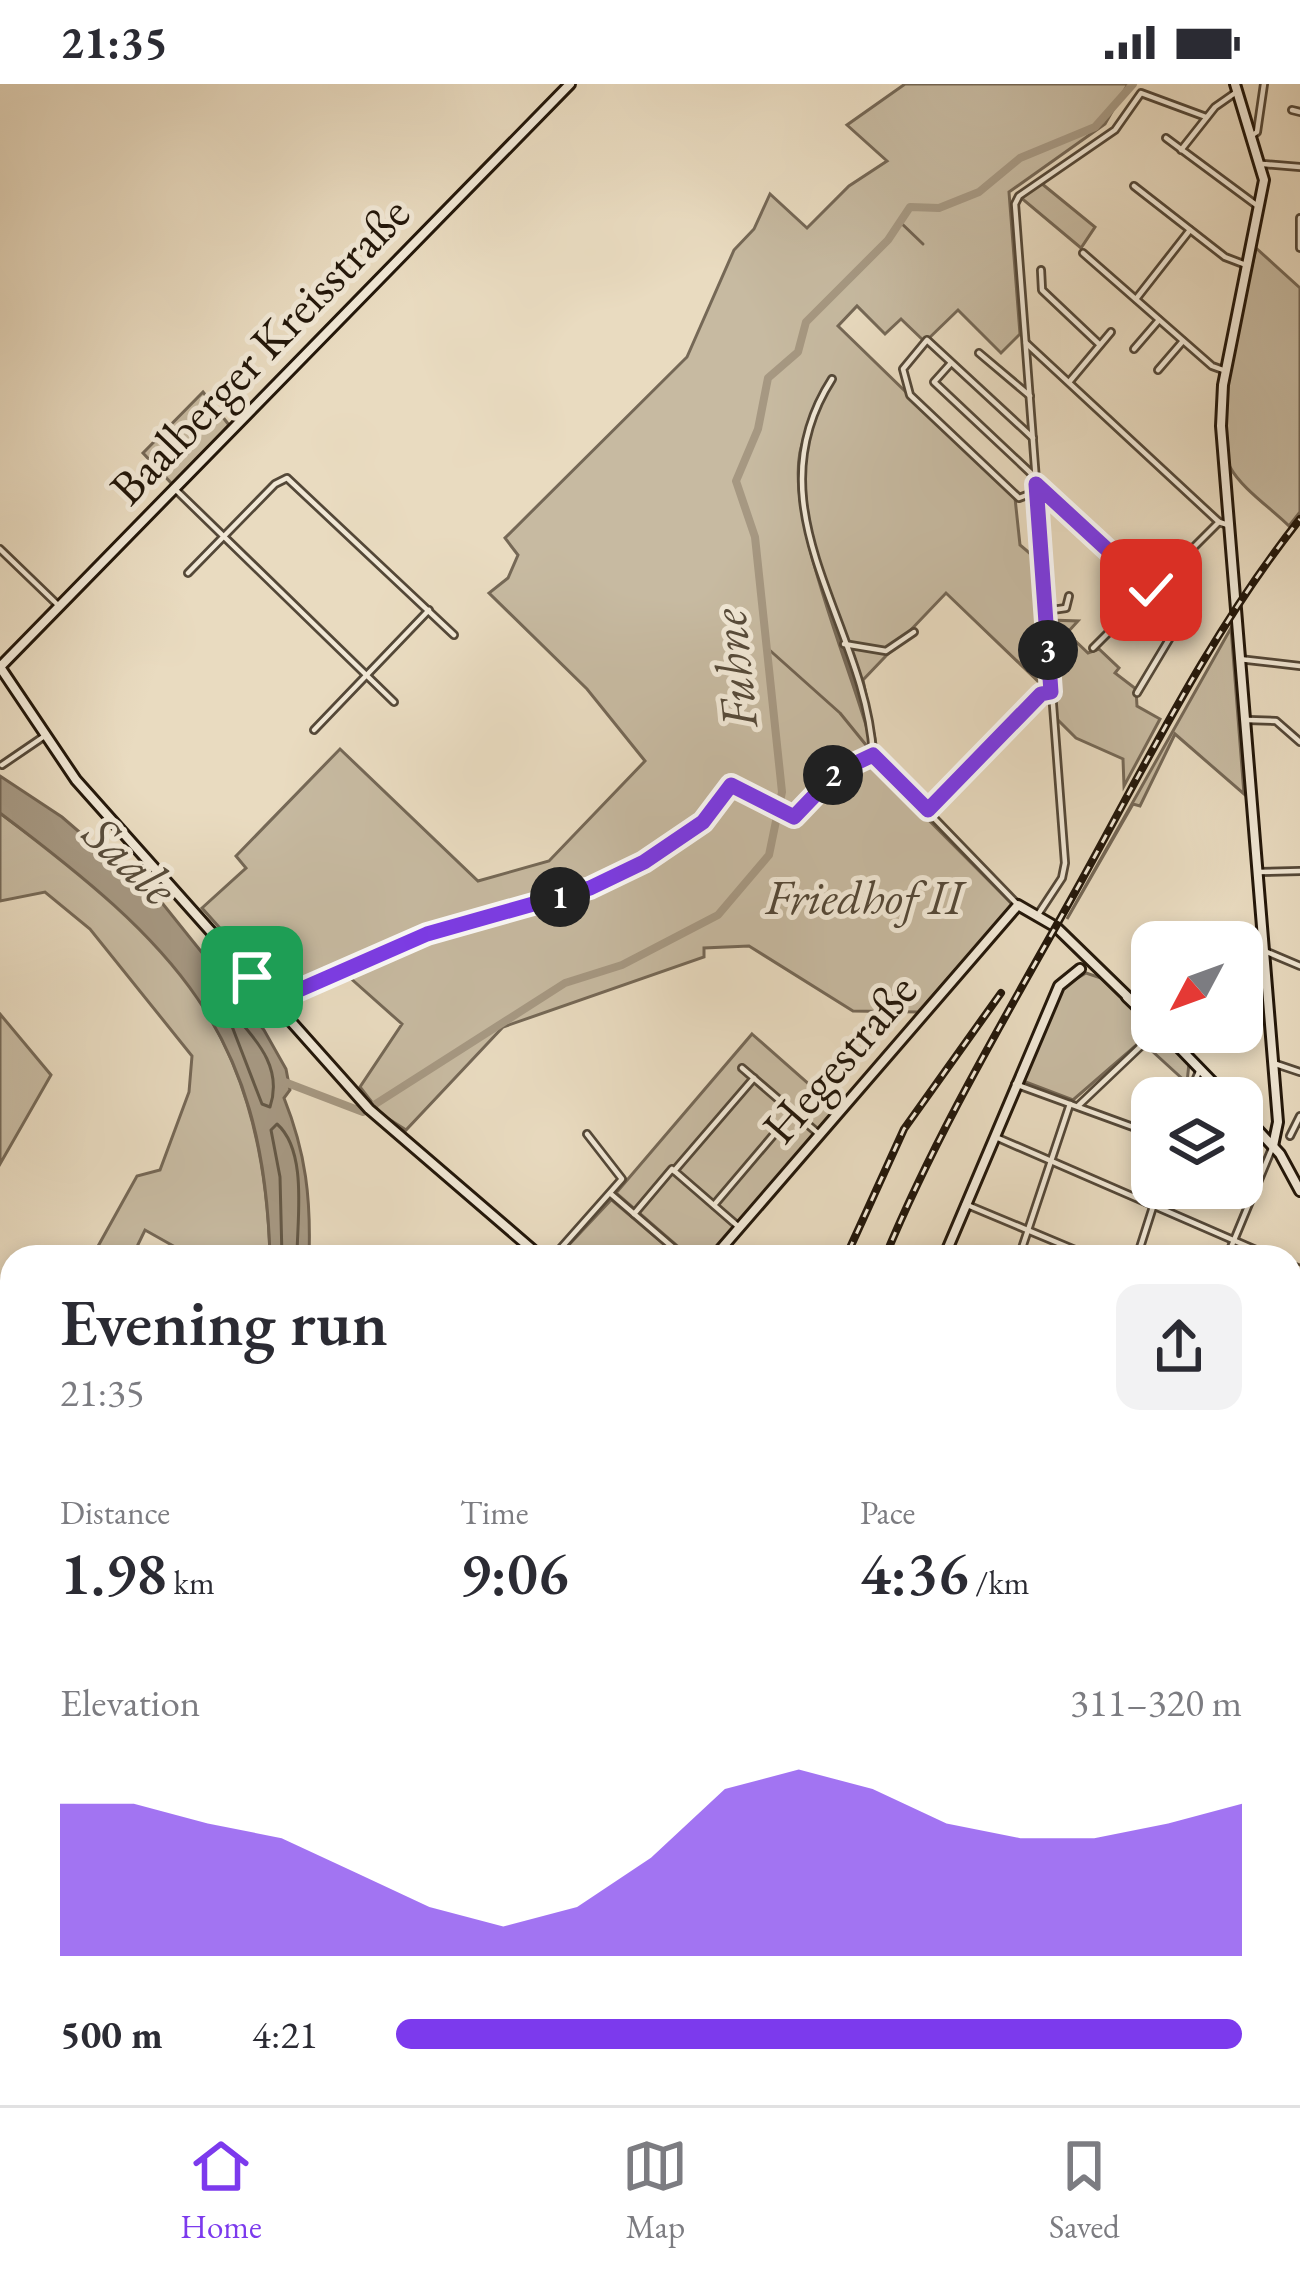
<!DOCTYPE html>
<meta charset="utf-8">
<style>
:root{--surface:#fff;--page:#f2f2f3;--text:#2b2b33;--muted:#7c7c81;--line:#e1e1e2;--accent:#7c3aed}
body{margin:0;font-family:"EB Garamond",serif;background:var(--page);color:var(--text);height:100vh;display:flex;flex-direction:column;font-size:45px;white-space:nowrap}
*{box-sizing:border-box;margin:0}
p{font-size:39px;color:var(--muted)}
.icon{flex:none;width:66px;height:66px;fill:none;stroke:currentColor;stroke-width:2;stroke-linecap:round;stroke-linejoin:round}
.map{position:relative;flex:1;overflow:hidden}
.details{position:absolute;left:0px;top:1161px;width:1302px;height:861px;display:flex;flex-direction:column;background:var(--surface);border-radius:36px 36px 0 0;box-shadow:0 6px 18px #0003}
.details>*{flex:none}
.needle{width:78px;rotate:229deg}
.buttons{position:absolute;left:1131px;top:837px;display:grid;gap:24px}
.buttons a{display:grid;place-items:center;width:132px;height:132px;border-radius:24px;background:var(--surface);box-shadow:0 6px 18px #0003;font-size:60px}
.pin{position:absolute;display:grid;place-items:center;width:102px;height:102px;color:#fff;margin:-51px;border-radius:24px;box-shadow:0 6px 18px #0006}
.km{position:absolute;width:60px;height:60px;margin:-30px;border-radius:50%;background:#222;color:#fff;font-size:33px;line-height:60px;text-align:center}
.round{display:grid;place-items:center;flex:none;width:126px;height:126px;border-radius:24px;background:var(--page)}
.overview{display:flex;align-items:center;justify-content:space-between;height:204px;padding:0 60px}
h1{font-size:66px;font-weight:600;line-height:90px}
.metrics{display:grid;grid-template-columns:repeat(3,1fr);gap:18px;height:204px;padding:12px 60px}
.metrics div{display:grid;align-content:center}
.metrics b{font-size:60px;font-weight:600}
.metrics small{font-size:33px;font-weight:400}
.metrics p{font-size:33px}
.chart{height:336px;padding:24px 60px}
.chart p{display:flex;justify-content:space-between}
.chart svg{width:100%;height:216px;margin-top:12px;fill:var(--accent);opacity:.7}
ul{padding:0 60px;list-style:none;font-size:39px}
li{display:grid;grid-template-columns:192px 144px 1fr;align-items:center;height:90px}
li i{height:30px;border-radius:15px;background:var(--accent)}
.status{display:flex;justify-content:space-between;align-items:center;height:84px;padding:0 60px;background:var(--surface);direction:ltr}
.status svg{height:33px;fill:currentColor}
.tabs{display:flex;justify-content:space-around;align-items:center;height:168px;border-top:3px solid var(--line);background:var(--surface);font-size:33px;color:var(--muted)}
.tabs a{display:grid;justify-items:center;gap:6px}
.tabs .active{color:var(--accent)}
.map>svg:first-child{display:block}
</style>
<div class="status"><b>21:35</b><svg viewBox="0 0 49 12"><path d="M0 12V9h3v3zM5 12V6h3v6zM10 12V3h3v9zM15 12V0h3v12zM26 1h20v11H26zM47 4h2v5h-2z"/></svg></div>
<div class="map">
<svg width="1300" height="2021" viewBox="0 0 1300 2021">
<rect width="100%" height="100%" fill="#e9dbc0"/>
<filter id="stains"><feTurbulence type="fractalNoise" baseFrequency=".00167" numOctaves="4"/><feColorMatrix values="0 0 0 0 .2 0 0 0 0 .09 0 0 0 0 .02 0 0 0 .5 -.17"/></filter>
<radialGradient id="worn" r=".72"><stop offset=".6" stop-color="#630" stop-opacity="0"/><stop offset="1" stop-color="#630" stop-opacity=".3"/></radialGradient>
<!-- green -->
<g fill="#c7baa1" stroke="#756856" stroke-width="3">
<path d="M905 0H1128L1105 40 1009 108 1020 250 1001 269 958 226 925 258 901 235 885 250 857 222 838 242 1015 414 1020 461 1039 477 1045 604 946 509 863 596 878 670C849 572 795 455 805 353 774 413 856 593 872 663L833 687 794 730 785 726 782 732 793 736 838 688 868 675 1013 821 918 928 853 927 749 862 704 864V873L503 943 406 1046 381 1030 360 1003 402 940 348 892 431 854 511 829 431 844 276 907 202 824 246 784 236 772 340 665 478 797 549 777 645 677 587 605 489 509 508 494 518 471 505 454 687 273 734 166 754 145 770 110 807 144 849 102 887 77 847 41Z"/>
<polygon points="1041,99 1095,143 1081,164 1020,113"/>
<path d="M1256 164 1300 204V428L1289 442C1272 425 1241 404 1230 383 1208 343 1246 211 1256 164Z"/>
<polygon points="203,308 229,341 173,401 143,369"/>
<polygon points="1048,536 1078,537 1067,549 1088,569 1099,565 1119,584 1115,589 1136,605 1137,622 1160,635 1124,702 1123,675 1076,654 1055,633"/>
<polygon points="1231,544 1244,710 1175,650 1140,722 1133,720 1067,835"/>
<path d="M0 729C39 759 82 786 118 819 226 922 266 1027 270 1173H193L145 1146 132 1173H92L137 1092 160 1086 189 1008 192 972 90 845 45 808 0 817Z"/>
<polygon points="1086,889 1101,894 1189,979 1187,999 1141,957 1073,1016 1023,997 1064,902"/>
<polygon points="0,930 51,991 0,1080"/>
<polygon points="752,950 837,1025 709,1173 690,1173 616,1109"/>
<polygon points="611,1116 613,1117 679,1173 568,1173 565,1165"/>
<polygon points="53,2010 316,2010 330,2021 54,2021"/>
</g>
<!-- water -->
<path fill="#a69882" stroke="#726452" stroke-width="3" d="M0 692 62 733 163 820 264 946 286 985 290 1006 284 1014C306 1069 311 1115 309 1173H270C264 945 172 859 0 729Z"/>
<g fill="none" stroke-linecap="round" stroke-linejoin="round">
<!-- shore -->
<g stroke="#645846" stroke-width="3">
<path d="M228 932H235C261 960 282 987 270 1023L262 1020Z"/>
<path d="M282 1173 280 1093 271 1046 277 1040C308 1067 297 1136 297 1173"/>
</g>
<!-- stream -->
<g stroke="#726452" stroke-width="3">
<polyline points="899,137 923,160"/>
<polyline points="765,562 840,629 866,661"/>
</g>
<!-- river -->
<polyline stroke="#a69882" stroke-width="8" points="282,997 363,1028 565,899 622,881 718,831 769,771 782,708 755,453 736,397 758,345 768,294 798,268 806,238 888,156 910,123 939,124 979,108 1020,74 1095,43 1133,0"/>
<!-- street casing -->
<g stroke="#544838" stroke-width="10">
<g id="street">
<polyline points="1292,26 1300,28"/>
<polyline points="1251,52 1257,48 1264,0"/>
<polyline points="1166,54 1259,123"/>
<polyline points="1181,66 1215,23 1235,9"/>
<polyline points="1263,80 1300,83"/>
<polyline points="1134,102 1225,173 1246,181"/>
<polyline points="1300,134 1300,164"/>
<polyline points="1083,169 1212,282 1226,287"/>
<polyline points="1041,186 1042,206 1099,260"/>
<polyline points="1136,215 1190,146"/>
<polyline points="1026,259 1219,438 1228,441"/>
<polyline points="1134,265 1159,236"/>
<polyline points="979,269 1030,312"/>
<polyline points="951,279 934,298 1035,393"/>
<polyline points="1158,286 1183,257"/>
<path d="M832 295C748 426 866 539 873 671"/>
<polyline points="1070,297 1111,248"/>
<polyline points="1033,354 927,256 903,285 910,311 1019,414 1035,408"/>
<polyline points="1036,400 1150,505"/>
<polyline points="175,405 394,618"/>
<polyline points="0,465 59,522"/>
<polyline points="188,489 275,400 287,394 454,551"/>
<polyline points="1045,527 1066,524 1069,512"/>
<polyline points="844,560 886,567 914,548"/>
<polyline points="1093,564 1219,438"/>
<polyline points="1239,575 1300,582"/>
<polyline points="1137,609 1189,522 1189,500 1177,485"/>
<polyline points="1248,636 1276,637 1300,658"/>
<polyline points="314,646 429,526"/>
<polyline points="2,681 46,651"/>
<polyline points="930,724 1038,613 1051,609"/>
<polyline points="1258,788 1300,787"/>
<polyline points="1039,829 1062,794 1065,779 1015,120 1019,112 1115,46 1141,9 1206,33"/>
<polyline points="1175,849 1184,858"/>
<polyline points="1267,868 1300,882"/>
<polyline points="1242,876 1254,859 1263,857"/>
<polyline points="274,917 427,851 589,804 644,778 703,738 731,701 794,733 837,688 873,671 1018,821"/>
<polyline points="1188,969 1199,948"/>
<polyline points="1273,979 1300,988"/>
<polyline points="742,984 820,1051"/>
<polyline points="1015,1000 1152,1050"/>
<polyline points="1188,1014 1200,985"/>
<polyline points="1078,1022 1142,961"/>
<polyline points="1290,1052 1300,1032"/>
<polyline points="998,1054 1272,1173"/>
<polyline points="1242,1083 1259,1089"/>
<polyline points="674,1087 754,994"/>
<polyline points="611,1110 684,1173"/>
<polyline points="965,1120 1092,1173"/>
<polyline points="714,1121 793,1028"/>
<polyline points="634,1130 672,1085 740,1144"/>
<polyline points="553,1173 622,1095 587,1050"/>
<polyline points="1019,1173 1070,1020"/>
<polyline points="1137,1173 1159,1104"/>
<polyline points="1227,1173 1273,1062"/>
<polyline points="1290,1181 1300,1185"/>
<polyline points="1290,1256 1300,1260"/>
<polyline points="1290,1336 1300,1340"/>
<polyline points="0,1453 12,1454"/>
<polyline points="1290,1473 1300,1471"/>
<polyline points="1290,1493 1300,1497"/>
<polyline points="1290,1574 1300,1557"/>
<polyline points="1290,1605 1300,1607"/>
<polyline points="1290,1651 1300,1643"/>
<polyline points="0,1695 12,1706"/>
<polyline points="1290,1707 1300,1715"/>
<polyline points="1290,1762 1300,1754"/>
<polyline points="1290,1786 1300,1782"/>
<polyline points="1290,1812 1300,1818"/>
<polyline points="0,1837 12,1839"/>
<polyline points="1290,1987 1300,1989"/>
<polyline points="318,2010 332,2021"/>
<polyline points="381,2010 392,2021"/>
<polyline points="692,2010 697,2021"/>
<polyline points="983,2010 984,2021"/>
<polyline points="1068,2010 1073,2021"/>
<polyline points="1191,2010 1224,2021"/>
<polyline points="367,2021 377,2010"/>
<polyline points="838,2021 847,2010"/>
<polyline points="892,2021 892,2010"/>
<polyline points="1095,2021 1098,2010"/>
<polyline points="1158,2021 1161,2010"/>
</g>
</g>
<!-- secondary casing -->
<g stroke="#23170a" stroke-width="14">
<g id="secondary">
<polyline points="1235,0 1264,96 1223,301 1221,342 1278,1038 1273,1062"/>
<polyline points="1127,913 1152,937"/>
<polyline points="1164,948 1228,1014"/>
<polyline points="1242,1029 1280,1070 1300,1107"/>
<polyline points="541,1173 369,1025 76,696 0,583 570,0"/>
<polyline points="714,1173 1018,821 1056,843 1128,913"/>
<polyline points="944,1173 1059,902 1080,885"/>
<polyline points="1290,2010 1300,2012"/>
<polyline points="850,2021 856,2010"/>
</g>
</g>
<!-- primary casing -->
<g stroke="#23170a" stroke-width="15">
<g id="primary">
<polyline points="0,1722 12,1734"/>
<polyline points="346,2010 357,2021"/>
</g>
</g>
<!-- street -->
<use href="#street" stroke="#f1e8d6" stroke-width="4.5"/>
<!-- secondary -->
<use href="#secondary" stroke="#f1e8d6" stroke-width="8"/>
<!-- primary -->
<use href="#primary" stroke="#e9dbc0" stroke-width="9"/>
<!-- rail casing -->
<g stroke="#23170a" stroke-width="8">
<g id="rail">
<polyline points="849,1166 904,1045 1001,909"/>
<path d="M885 1173C938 1045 1012 922 1079 801 1148 676 1211 547 1300 435"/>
<polyline points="0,2016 12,2014"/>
<polyline points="368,2021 379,2010"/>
<polyline points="626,2021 628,2010"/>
</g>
</g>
<!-- rail -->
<use href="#rail" stroke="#f1e8d6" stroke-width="3" stroke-dasharray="9" stroke-linecap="butt"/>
</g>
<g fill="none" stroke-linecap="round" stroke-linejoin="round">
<!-- route casing -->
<g stroke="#fff" stroke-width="24">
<polyline id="route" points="252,893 274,917 427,850 590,804 644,778 703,738 731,701 794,733 837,688 873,671 928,726 1041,610 1051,608 1036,400 1151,506"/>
</g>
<!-- route -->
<use href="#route" stroke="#7c3aed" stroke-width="15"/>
</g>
<g text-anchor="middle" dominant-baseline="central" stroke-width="10" stroke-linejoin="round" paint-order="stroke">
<!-- street labels -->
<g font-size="48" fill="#23170a" stroke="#f1e8d6">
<text transform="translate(259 266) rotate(-46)">Baalberger Kreisstraße</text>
<text transform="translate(839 974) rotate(-49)">Hegestraße</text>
</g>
<!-- park labels -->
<g font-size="48" font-style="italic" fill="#544837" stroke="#f1e8d6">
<text x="864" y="813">Friedhof II</text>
</g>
<!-- water labels -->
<g font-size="51" font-style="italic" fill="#574b3a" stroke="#f1e8d6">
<text transform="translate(733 585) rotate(-96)">Fuhne</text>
<text transform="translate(131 776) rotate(43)">Saale</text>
</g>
</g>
<rect width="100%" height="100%" filter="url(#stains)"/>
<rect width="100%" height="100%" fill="url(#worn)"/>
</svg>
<div class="buttons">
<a><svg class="needle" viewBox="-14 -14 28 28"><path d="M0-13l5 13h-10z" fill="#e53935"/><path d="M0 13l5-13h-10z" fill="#7c7c81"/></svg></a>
<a><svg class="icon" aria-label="layers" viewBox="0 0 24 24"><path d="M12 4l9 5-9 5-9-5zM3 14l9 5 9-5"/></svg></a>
</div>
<div class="pin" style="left:252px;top:893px;background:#1e9e55"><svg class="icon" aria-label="arrive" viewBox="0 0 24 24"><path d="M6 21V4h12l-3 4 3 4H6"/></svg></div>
<div class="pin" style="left:1151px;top:506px;background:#d93025"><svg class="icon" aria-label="check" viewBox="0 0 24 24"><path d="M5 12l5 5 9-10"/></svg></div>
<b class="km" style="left:560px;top:813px">1</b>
<b class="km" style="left:833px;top:691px">2</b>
<b class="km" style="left:1048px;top:566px">3</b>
<section class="details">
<div class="overview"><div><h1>Evening run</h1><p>21:35</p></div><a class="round"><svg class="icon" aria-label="share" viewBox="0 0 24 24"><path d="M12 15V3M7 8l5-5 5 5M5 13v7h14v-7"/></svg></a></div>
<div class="metrics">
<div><p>Distance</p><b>1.98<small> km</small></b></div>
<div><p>Time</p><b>9:06</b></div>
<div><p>Pace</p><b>4:36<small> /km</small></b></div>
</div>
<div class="chart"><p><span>Elevation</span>311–320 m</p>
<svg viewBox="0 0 160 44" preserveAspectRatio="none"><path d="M0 44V13L10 13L20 17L30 20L40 27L50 34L60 38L70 34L80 24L90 10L100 6L110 10L120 17L130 20L140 20L150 17L160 13V44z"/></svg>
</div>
<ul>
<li><b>500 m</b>4:21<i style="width:100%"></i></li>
</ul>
</section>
</div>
<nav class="tabs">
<a class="active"><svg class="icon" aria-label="home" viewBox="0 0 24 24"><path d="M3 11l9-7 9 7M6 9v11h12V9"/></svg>Home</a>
<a><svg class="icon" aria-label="map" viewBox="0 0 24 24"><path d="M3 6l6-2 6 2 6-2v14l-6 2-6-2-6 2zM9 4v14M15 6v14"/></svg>Map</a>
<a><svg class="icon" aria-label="saved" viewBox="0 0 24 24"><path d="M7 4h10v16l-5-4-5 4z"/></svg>Saved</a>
</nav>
